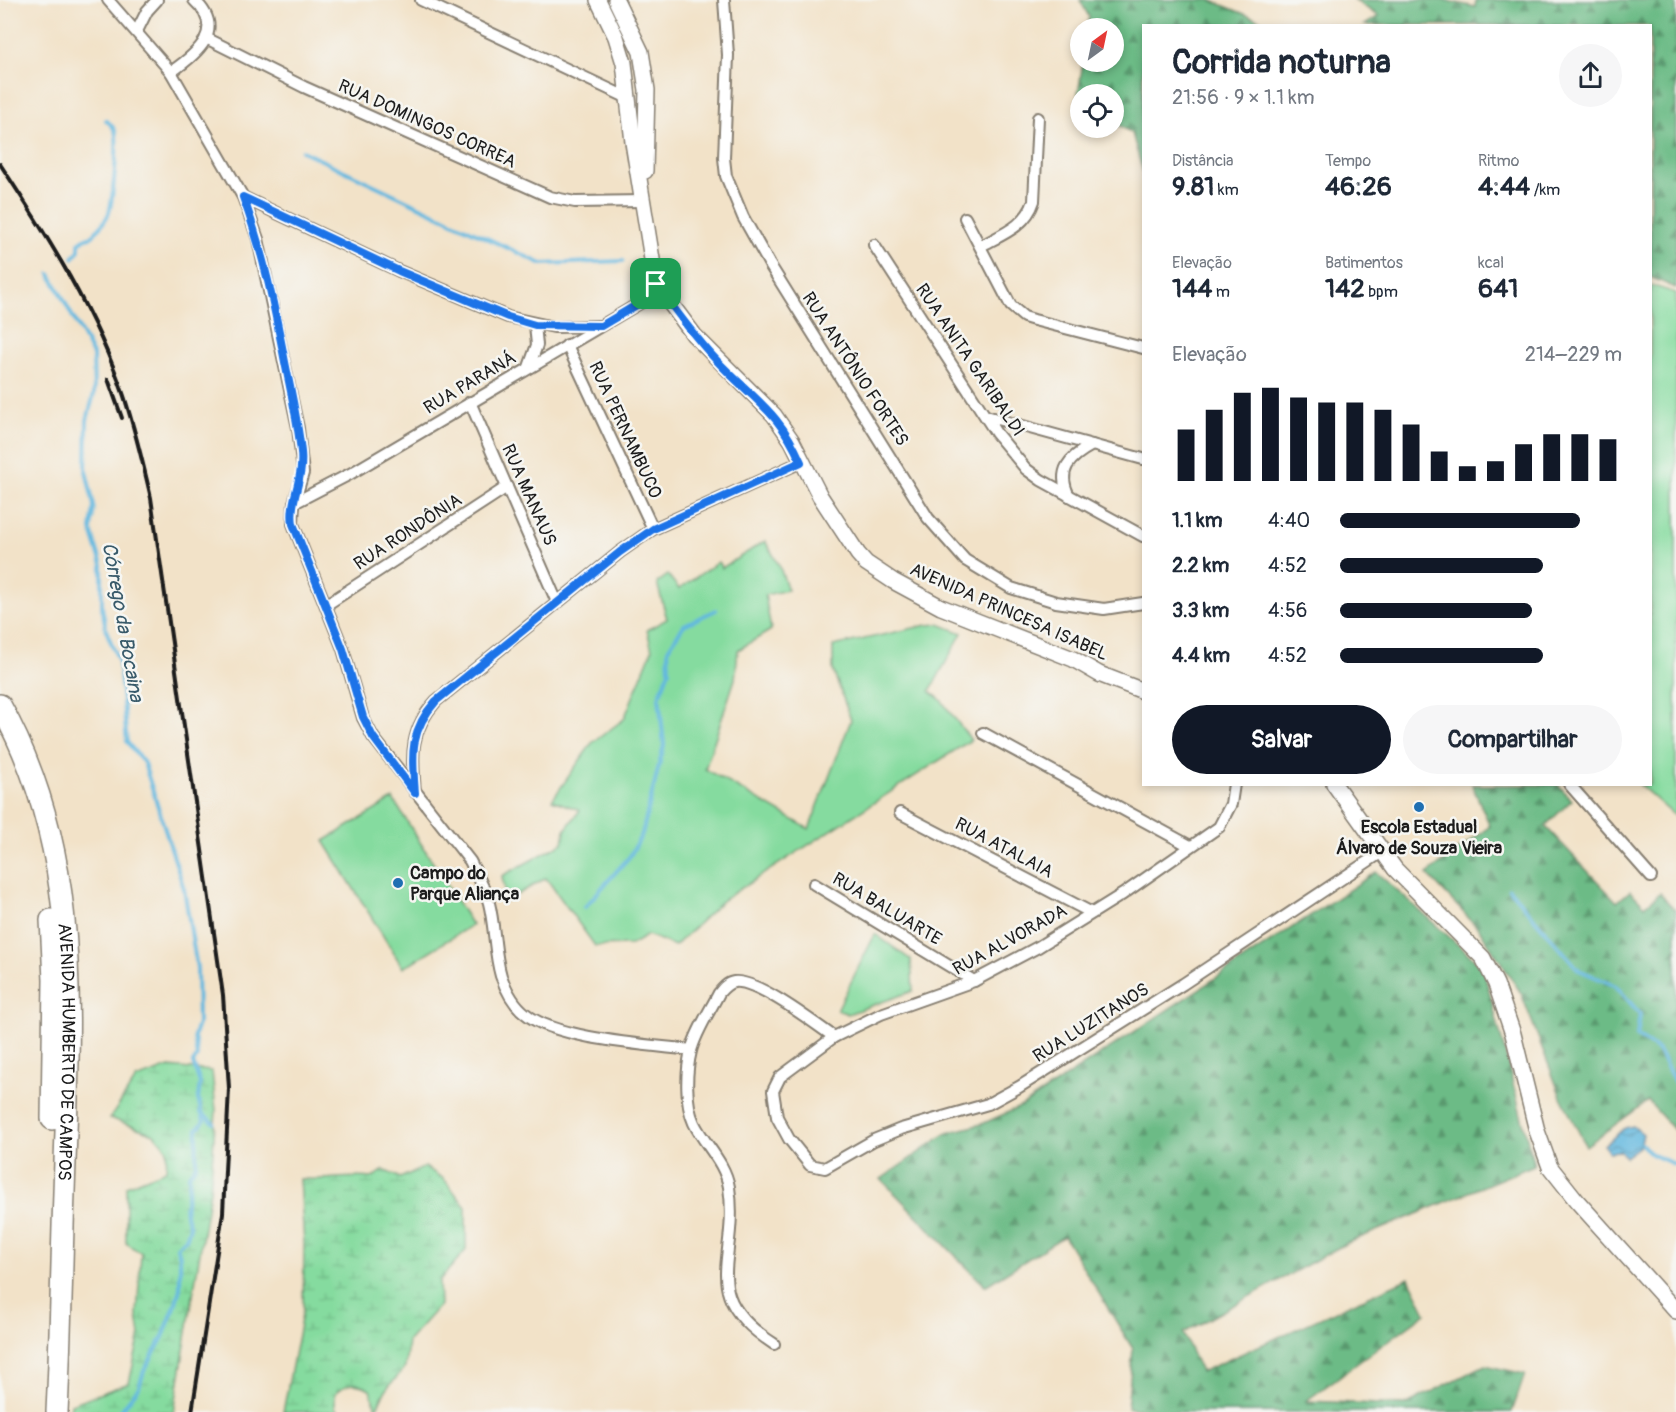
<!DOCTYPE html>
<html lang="pt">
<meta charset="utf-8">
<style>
:root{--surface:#fff;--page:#f6f6f7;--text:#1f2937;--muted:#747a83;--accent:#111827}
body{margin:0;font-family:Pangolin,sans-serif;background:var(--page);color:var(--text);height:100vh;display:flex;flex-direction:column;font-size:22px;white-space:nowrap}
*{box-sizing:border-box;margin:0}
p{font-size:20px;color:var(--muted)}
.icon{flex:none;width:33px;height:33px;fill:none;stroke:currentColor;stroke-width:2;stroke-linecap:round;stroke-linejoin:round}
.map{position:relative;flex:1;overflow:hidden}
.panel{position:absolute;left:1142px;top:24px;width:510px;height:762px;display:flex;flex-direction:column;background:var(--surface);border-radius:0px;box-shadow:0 3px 9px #0003}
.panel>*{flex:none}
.needle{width:39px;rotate:33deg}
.controls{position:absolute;left:1070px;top:18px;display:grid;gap:12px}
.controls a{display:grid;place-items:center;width:54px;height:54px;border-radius:50%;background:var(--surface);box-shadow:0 3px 9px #0003;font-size:30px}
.pin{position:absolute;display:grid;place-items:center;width:51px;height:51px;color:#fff;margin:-26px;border-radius:12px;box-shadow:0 3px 9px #0006}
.round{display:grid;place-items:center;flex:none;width:63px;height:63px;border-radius:32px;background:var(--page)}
.summary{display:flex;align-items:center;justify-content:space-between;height:102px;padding:0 30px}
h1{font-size:33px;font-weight:700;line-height:45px}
.figures{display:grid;grid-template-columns:repeat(3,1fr);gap:9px;height:102px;padding:6px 30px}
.figures div{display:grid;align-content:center}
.figures b{font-size:26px;font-weight:700}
.figures small{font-size:16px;font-weight:400}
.figures p{font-size:16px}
.chart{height:168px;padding:12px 30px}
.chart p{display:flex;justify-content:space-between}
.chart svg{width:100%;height:108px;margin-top:6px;stroke:var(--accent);stroke-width:6}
.button{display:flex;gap:12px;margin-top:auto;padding:12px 30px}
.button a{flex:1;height:69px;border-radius:36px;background:var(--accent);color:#fff;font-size:24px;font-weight:700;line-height:69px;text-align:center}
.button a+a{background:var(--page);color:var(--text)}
ul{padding:0 30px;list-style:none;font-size:20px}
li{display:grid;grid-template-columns:96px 72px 1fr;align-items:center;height:45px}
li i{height:15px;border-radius:8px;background:var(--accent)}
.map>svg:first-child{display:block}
</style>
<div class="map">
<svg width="1676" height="1412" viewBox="0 0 1676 1412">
<defs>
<pattern id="forest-firs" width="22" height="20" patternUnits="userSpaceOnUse" patternTransform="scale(1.5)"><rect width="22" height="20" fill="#6cbb86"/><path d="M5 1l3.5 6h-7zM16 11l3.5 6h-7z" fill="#58976d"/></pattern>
<pattern id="wetland-marsh" width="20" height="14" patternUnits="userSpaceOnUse" patternTransform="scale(1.5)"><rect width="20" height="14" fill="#85db9f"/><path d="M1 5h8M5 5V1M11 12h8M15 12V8" fill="none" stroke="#72bb88"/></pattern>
<pattern id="water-waves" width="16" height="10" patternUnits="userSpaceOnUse" patternTransform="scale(1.5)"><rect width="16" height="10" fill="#62b8df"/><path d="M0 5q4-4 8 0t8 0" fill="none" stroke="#5095b4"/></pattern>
</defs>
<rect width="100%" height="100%" fill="#f6f6f2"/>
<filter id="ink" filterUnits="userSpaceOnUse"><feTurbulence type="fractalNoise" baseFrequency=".0167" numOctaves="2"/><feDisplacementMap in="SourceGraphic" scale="12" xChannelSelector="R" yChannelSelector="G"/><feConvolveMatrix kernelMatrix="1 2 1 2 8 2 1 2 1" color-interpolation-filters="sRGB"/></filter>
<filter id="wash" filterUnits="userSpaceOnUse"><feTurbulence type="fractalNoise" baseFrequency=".008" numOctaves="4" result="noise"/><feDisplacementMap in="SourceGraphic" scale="24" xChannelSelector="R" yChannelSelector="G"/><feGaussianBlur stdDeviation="1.35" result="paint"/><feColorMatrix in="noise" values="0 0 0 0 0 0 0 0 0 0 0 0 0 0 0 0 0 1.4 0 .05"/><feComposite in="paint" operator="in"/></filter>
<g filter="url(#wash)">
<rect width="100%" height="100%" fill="#f2e2c8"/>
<!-- grass -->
<g fill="#85db9f" stroke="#507c5e" stroke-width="1.5">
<polygon points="1650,285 1676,293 1676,817 1640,785 1650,784"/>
<polygon points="765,541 779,565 788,590 765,595 771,630 738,650 735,679 705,769 809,829 851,720 833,670 833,646 927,625 939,624 962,633 930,691 941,700 971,740 723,900 675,946 648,935 631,945 595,946 546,878 506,901 502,876 563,843 565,830 580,810 552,800 592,743 624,719 652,650 647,630 667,619 657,583 668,575 679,589 718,562 722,568"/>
<polygon points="393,799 472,925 403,968 324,841"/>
<polygon points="875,934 911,960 913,991 848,1014 837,1010"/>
</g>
<!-- forest -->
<g fill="url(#forest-firs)" stroke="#446c51" stroke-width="1.5">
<polygon points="1080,0 1210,0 1272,25 1143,26 1143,172 1132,133 1113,122 1113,94 1080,94 1080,102 1077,101 1083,62 1113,62 1113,28 1087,28 1089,17"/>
<polygon points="1354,0 1444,0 1475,7 1476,0 1676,0 1676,288 1650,277 1650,26 1365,25 1379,16"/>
<polygon points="1472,785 1558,785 1572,800 1545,826 1617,902 1630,891 1645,906 1660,893 1676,911 1676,1132 1648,1101 1586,1146 1561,1097 1521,993 1479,929 1427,874 1490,826"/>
<polygon points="1376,872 1483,967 1534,1165 1345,1244 1183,1333 1201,1372 1409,1278 1426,1313 1306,1401 1405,1405 1485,1365 1525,1374 1512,1412 1163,1412 1127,1408 1133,1349 1064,1236 985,1286 881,1179 947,1133 982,1124 1022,1106"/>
</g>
<!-- wetland -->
<g fill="url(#wetland-marsh)" stroke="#507c5e" stroke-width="1.5">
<polygon points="169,1067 212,1071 216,1111 210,1191 174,1412 70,1412 71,1404 129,1383 140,1335 137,1315 141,1253 126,1243 126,1186 166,1170 167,1149 154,1134 110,1118 136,1079"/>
<path d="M425 1167 444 1179 466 1207V1250L439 1281 440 1305 408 1341 405 1368 387 1388 376 1409 370 1389C355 1382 347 1382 335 1394V1407L339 1412H283L303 1309 304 1244 300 1179C325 1181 348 1175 372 1178L384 1170 400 1178Z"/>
</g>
<!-- water -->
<polygon fill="url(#water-waves)" stroke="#3f6a7e" stroke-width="1.5" points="1633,1126 1643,1134 1640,1146 1625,1157 1620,1151 1609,1152 1604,1145 1625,1128"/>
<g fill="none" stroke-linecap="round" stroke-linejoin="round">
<!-- stream -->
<g stroke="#62b8df" stroke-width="4">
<polyline points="302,151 542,264 623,261"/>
<path d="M73 258 79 250V243L86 238 93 236C99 227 108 220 110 209 113 194 119 142 115 131 113 126 109 123 106 120"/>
<path d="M50 274 93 355 94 394 87 420 86 471 94 506 91 530 102 565V607L106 630 119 662 127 742 144 763 184 889 197 968 198 1024 194 1036 197 1057 193 1063 200 1083 198 1099 204 1121 197 1129 196 1165 189 1175C192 1194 179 1203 190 1227L186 1239 177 1247 180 1256V1288L175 1306 163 1337 144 1371 139 1387 120 1412"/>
<polyline points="1509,889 1579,970 1616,986 1640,1014 1637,1036 1658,1050 1676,1084"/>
<polyline points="585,907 630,856 642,834 664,745 659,697 669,671 668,649 684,625 716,610"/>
<polyline points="200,1112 214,1123"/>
<polyline points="1642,1144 1649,1153 1676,1165"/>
</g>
</g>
</g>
<g filter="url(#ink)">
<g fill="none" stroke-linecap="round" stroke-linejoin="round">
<!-- street casing -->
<g stroke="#877f72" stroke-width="14">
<g id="street">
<path d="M108 0 171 72 243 197 258 239 298 428 303 473 294 503 293 524 343 649 363 718 373 737 470 861C477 875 485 888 489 903 495 927 494 952 501 976 506 990 514 1005 526 1014 555 1039 651 1045 691 1050"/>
<polyline points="421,0 630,99"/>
<polyline points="724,0 728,55 724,158 726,176 743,217 770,265 928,518 965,560 1011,588 1056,602 1104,609 1143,603"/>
<polyline points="137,31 147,11 157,0"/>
<polyline points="206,38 304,87 550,197 575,202 644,201"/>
<path d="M171 72C197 54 227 30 194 0"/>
<polyline points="243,197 399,271 508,317 554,327 598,326"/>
<polyline points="965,218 1011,306 1024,317 1034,320 1143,348"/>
<polyline points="874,245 996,433 1026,469 1041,480 1143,536"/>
<path d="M981 246C1003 234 1026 226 1034 201L1038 118"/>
<polyline points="567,345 653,529"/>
<polyline points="529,367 537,345 535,325"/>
<polyline points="470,402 557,602"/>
<polyline points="986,416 1143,459"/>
<path d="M1069 496C1056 470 1070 457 1092 445"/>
<polyline points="294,503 350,474 645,300 656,284"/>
<polyline points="326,605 507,487"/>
<polyline points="983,733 1190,846"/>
<polyline points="1234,784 1231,804 1219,827 1123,894 1038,947 974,981 881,1014 834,1037 780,1077 773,1091 777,1117 789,1139 810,1165 825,1168 874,1140 901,1129 988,1104 1019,1087 1183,984 1382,852"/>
<polyline points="1569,784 1651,877"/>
<path d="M415 792C412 755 409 731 436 701L620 552 653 529 801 462"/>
<polyline points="900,813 1092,913"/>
<polyline points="814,884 974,981"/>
<path d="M774 1344C695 1293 740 1260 729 1187 725 1162 704 1144 694 1123 685 1104 686 1071 691 1051 696 1031 710 1011 719 993 723 988 727 983 734 982 757 979 814 1023 834 1037"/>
</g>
</g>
<!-- secondary casing -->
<g stroke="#877f72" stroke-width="18">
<g id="secondary">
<polyline points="598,0 616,37 624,63 633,142 656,284 694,335 774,415 792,441 820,496 858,554 866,563 893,581 941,607 1073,659 1099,674 1143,691"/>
<polyline points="616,0 641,52 647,90 645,171"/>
<polyline points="1334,784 1395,869 1483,958 1496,984 1513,1034 1537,1131 1550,1167 1577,1201 1676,1311"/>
</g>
</g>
<!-- highway casing -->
<g stroke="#877f72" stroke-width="24">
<g id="highway">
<path id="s1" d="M0 705C81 849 70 1003 65 1162 62 1245 61 1329 57 1412"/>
<polyline points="51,920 54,980 52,1119"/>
</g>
</g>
<!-- street -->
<use href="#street" stroke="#fff" stroke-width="10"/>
<!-- secondary -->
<use href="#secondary" stroke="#fff" stroke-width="15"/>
<!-- highway -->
<use href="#highway" stroke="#fff" stroke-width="21"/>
<!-- rail -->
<g stroke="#1c1c1c" stroke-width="4">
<path d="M0 164C48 237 96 313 124 396 135 430 143 463 151 498L223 995 229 1088 223 1213 192 1412"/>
<polyline points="108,379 122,418"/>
</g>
</g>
</g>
<g fill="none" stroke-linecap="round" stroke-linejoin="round" filter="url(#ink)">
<!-- route casing -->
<g stroke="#fff" stroke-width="12">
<path id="route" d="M243 197 399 271 508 317 535 325 601 326 645 300 656 284C679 315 701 346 729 373 762 405 782 418 801 462L653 529 620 552 436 701C409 731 412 755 415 793L373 737 363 717 343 649 293 524C289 500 304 480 301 452 298 422 291 392 285 362 274 305 263 251 243 197Z"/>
</g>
<!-- route -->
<use href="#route" stroke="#1a73e8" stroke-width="8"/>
</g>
<!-- markers -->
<g fill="#1f6fb2" stroke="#f6f6f2" stroke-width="2">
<circle cx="1419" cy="807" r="6"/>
<circle cx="398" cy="883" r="6"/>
</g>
<g text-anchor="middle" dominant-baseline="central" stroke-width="5" stroke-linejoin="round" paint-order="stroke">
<!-- street labels -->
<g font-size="18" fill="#1c1c1c" stroke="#f6f6f2">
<text transform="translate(427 124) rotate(24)">RUA DOMINGOS CORREA</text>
<text transform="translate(970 360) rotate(56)">RUA ANITA GARIBALDI</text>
<text transform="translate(855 369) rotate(57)">RUA ANTÔNIO FORTES</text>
<text transform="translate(470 383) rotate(-31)">RUA PARANÁ</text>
<text transform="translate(625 430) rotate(65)">RUA PERNAMBUCO</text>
<text transform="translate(529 495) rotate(66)">RUA MANAUS</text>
<text transform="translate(408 532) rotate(-33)">RUA RONDÔNIA</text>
<text transform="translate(1009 612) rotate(24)">AVENIDA PRINCESA ISABEL</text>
<text transform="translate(1004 848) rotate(28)">RUA ATALAIA</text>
<text transform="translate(887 909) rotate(31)">RUA BALUARTE</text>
<text transform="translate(1010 940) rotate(-29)">RUA ALVORADA</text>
<text transform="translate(1091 1023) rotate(-32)">RUA LUZITANOS</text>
<text stroke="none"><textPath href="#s1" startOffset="358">AVENIDA HUMBERTO DE CAMPOS</textPath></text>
</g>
<!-- poi labels -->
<g font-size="18" font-weight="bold" fill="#1c1c1c" stroke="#f6f6f2">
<text x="1419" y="827">Escola Estadual<tspan x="1419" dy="21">Álvaro de Souza Vieira</tspan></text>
<text x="410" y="873" text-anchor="start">Campo do<tspan x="410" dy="21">Parque Aliança</tspan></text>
</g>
<!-- water labels -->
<g font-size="20" font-style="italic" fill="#385a6a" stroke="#f6f6f2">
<text transform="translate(123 622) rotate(80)">Córrego da Bocaina</text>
</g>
</g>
</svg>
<div class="controls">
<a><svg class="needle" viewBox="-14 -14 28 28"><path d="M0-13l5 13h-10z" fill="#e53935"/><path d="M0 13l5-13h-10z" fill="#747a83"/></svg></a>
<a><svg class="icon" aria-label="locate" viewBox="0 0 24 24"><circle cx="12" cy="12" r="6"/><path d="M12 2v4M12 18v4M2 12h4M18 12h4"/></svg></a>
</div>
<div class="pin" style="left:656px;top:284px;background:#1e9e55"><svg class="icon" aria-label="arrive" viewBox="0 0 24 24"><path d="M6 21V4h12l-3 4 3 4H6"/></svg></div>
<section class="panel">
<div class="summary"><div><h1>Corrida noturna</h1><p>21:56 · 9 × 1.1 km</p></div><a class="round"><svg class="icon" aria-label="share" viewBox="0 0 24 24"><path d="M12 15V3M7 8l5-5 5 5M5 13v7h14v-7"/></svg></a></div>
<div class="figures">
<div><p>Distância</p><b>9.81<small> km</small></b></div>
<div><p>Tempo</p><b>46:26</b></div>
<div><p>Ritmo</p><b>4:44<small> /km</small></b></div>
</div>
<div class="figures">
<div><p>Elevação</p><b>144<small> m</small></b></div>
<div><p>Batimentos</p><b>142<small> bpm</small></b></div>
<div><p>kcal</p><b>641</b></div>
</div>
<div class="chart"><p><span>Elevação</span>214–229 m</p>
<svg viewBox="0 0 160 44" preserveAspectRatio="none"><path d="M5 44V23M15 44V15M25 44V8M35 44V6M45 44V10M55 44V12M65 44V12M75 44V15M85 44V21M95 44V32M105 44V38M115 44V36M125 44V29M135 44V25M145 44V25M155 44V27"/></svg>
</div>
<ul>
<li><b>1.1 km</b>4:40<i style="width:85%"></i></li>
<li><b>2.2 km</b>4:52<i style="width:72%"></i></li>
<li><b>3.3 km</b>4:56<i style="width:68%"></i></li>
<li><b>4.4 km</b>4:52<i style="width:72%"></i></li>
</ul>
<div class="button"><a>Salvar</a><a>Compartilhar</a></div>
</section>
</div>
